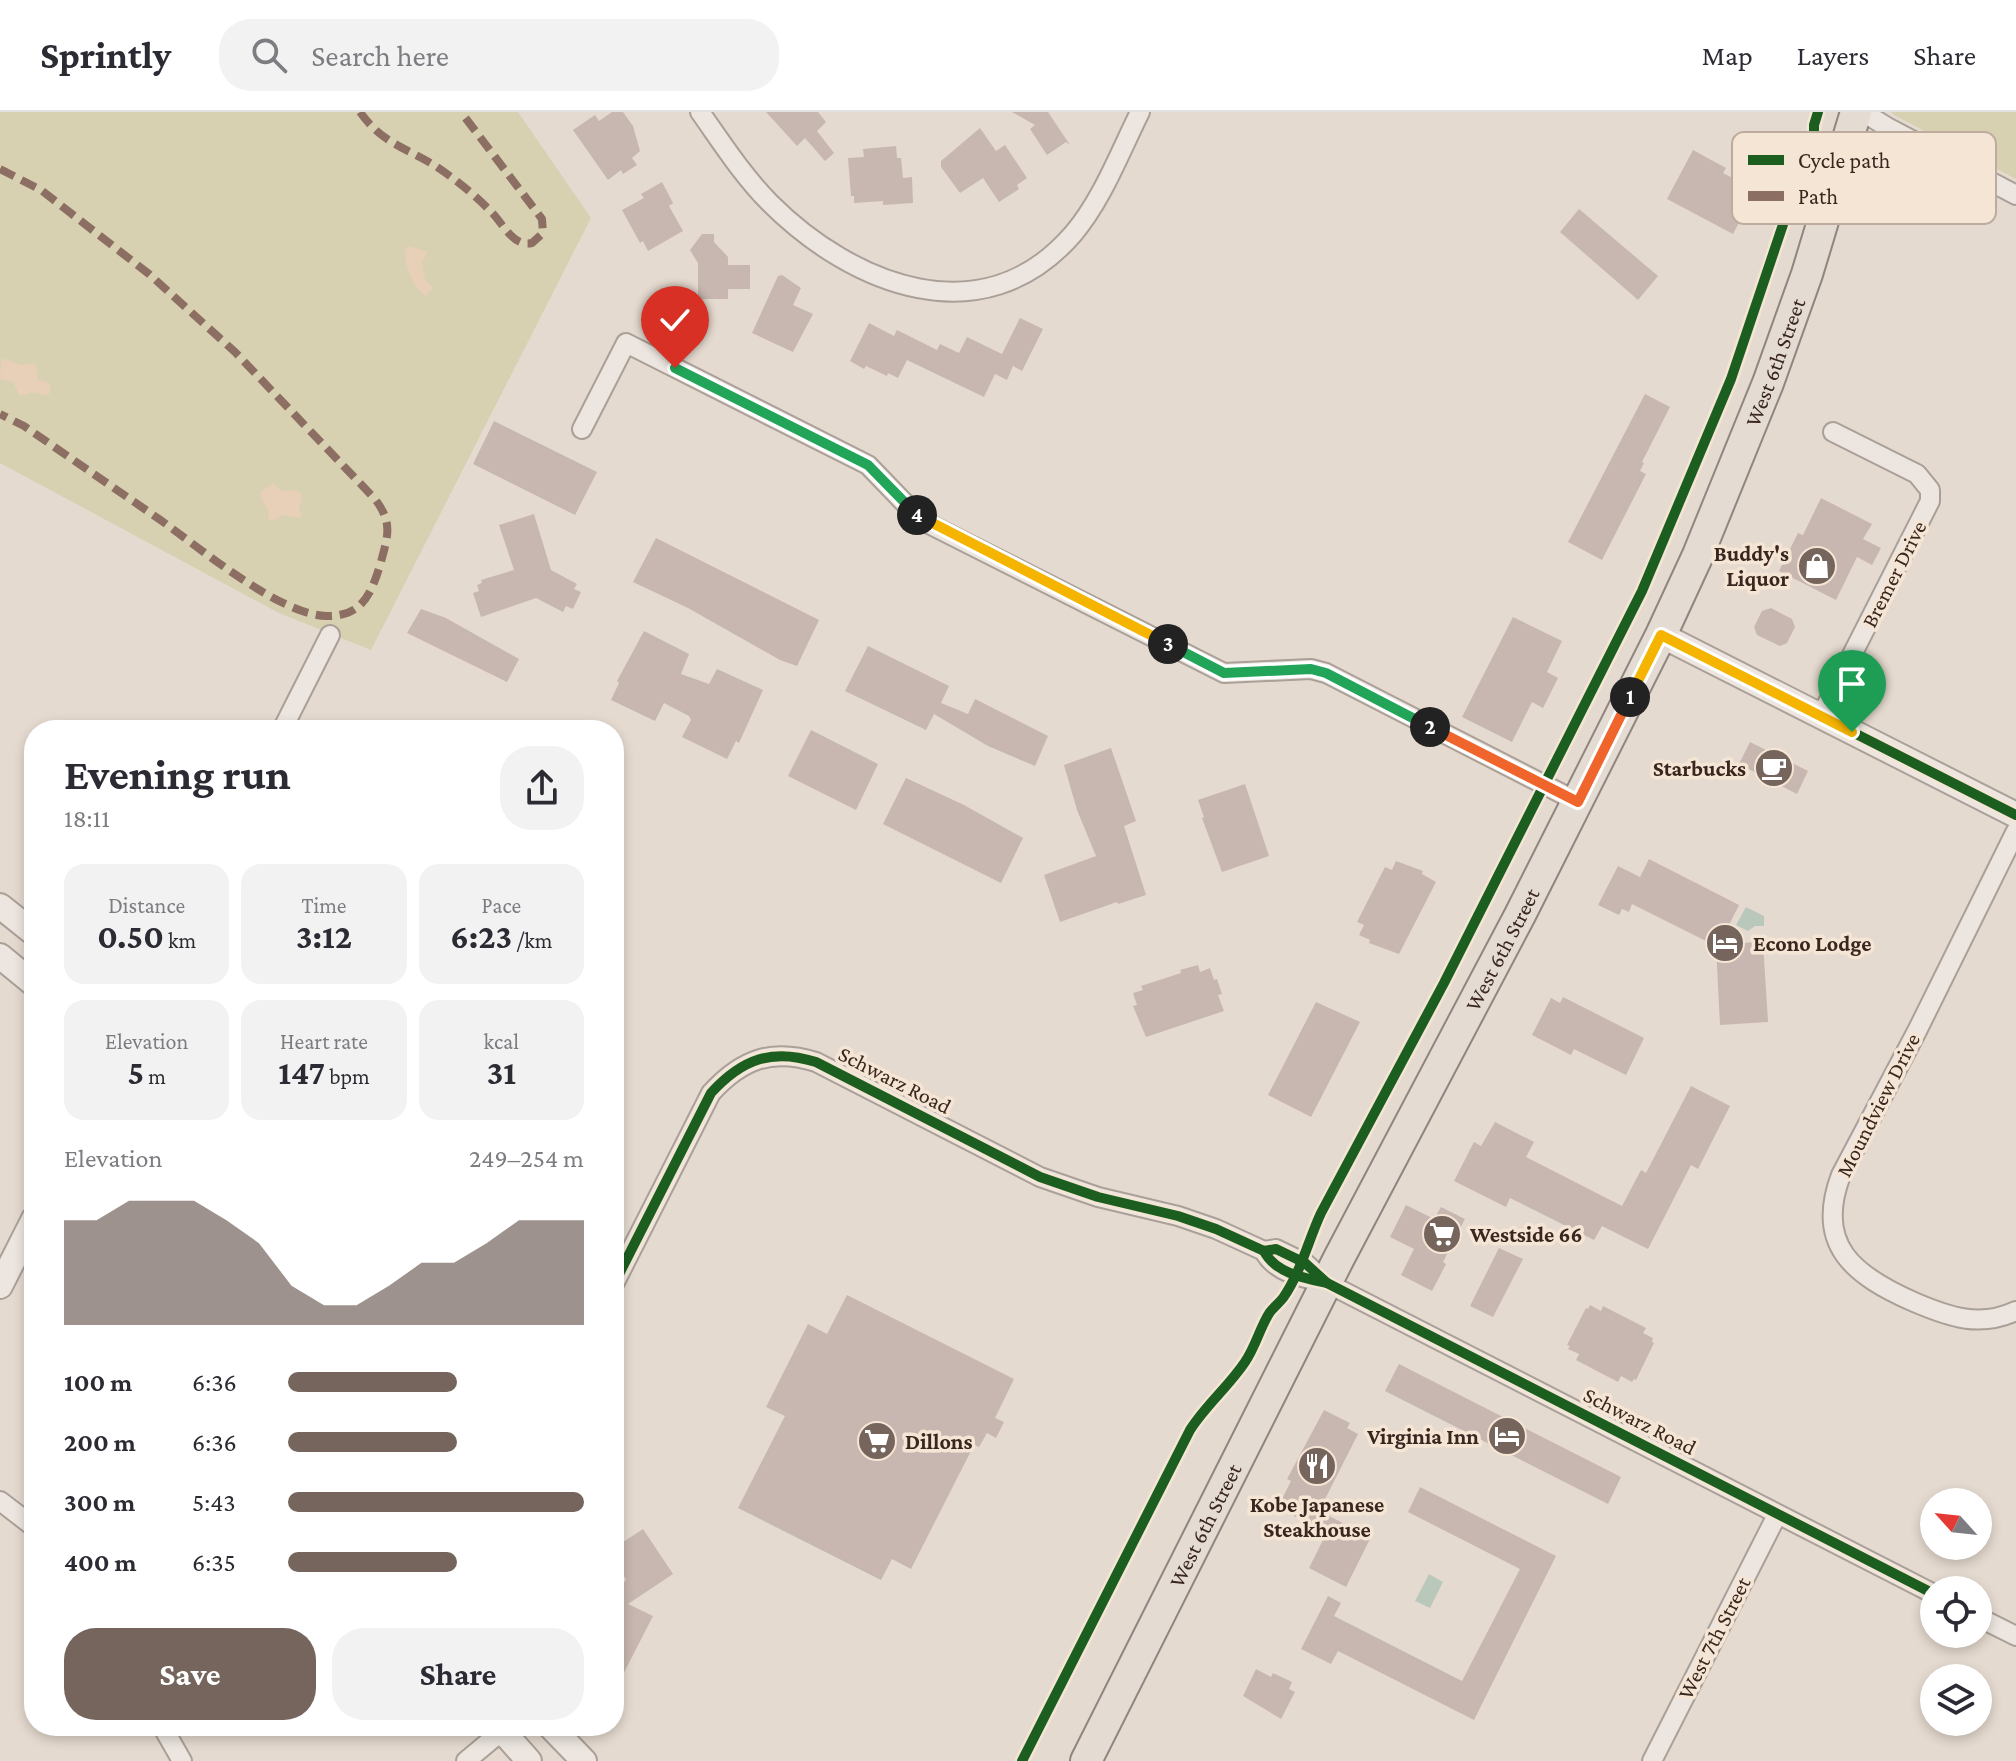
<!DOCTYPE html>
<meta charset="utf-8">
<style>
:root{--surface:#fff;--page:#f2f2f3;--text:#2b2b33;--muted:#7c7c81;--line:#e1e1e2;--accent:#75655d}
body{margin:0;font-family:"Crimson Pro",serif;background:var(--page);color:var(--text);height:100vh;display:flex;flex-direction:column;font-size:30px;white-space:nowrap}
*{box-sizing:border-box;margin:0}
p{font-size:26px;color:var(--muted)}
.icon{flex:none;width:44px;height:44px;fill:none;stroke:currentColor;stroke-width:2;stroke-linecap:round;stroke-linejoin:round}
.map{position:relative;flex:1;overflow:hidden}
.drawer{position:absolute;left:24px;top:608px;width:600px;height:1016px;display:flex;flex-direction:column;background:var(--surface);border-radius:32px;box-shadow:0 4px 12px #0003}
.drawer>*{flex:none}
.needle{width:52px;rotate:297deg}
.buttons{position:absolute;left:1920px;top:1376px;display:grid;gap:16px}
.buttons a{display:grid;place-items:center;width:72px;height:72px;border-radius:50%;background:var(--surface);box-shadow:0 4px 12px #0003;font-size:40px}
.pin{position:absolute;display:grid;place-items:center;width:68px;height:68px;color:#fff;margin:-82px -34px;border-radius:50% 50% 50% 0;rotate:-45deg;box-shadow:0 0 8px #0007}
.pin .icon{rotate:45deg}
.km{position:absolute;width:40px;height:40px;margin:-20px;border-radius:50%;background:#222;color:#fff;font-size:22px;line-height:40px;text-align:center}
.round{display:grid;place-items:center;flex:none;width:84px;height:84px;border-radius:32px;background:var(--page)}
.headline{display:flex;align-items:center;justify-content:space-between;height:136px;padding:0 40px}
h1{font-size:44px;font-weight:700;line-height:60px}
.metrics{display:grid;grid-template-columns:repeat(3,1fr);gap:12px;height:136px;padding:8px 40px}
.metrics div{display:grid;align-content:center;border-radius:20px;background:var(--page);text-align:center}
.metrics b{font-size:34px;font-weight:700}
.metrics small{font-size:22px;font-weight:400}
.metrics p{font-size:22px}
.chart{height:224px;padding:16px 40px}
.chart p{display:flex;justify-content:space-between}
.chart svg{width:100%;height:144px;margin-top:8px;fill:var(--accent);opacity:.7}
.button{display:flex;gap:16px;margin-top:auto;padding:16px 40px}
.button a{flex:1;height:92px;border-radius:32px;background:var(--accent);color:#fff;font-size:32px;font-weight:700;line-height:92px;text-align:center}
.button a+a{background:var(--page);color:var(--text)}
ul{padding:0 40px;list-style:none;font-size:26px}
li{display:grid;grid-template-columns:128px 96px 1fr;align-items:center;height:60px}
li i{height:20px;border-radius:10px;background:var(--accent)}
header{display:flex;align-items:center;gap:48px;box-sizing:border-box;height:112px;padding:0 40px;background:var(--surface);border-bottom:2px solid var(--line)}
header strong{font-size:38px}
nav{display:flex;gap:44px;margin-inline-start:auto;font-size:28px}
.search{width:560px;height:72px;background:var(--page);display:flex;align-items:center;gap:20px;box-sizing:border-box;padding:0 28px;border-radius:32px;color:var(--muted);font-size:30px}
.map>svg:first-child{display:block}
</style>
<header>
<strong>Sprintly</strong>
<div class="search"><svg class="icon" aria-label="search" viewBox="0 0 24 24"><circle cx="10" cy="10" r="6"/><path d="M15 15l6 6"/></svg>Search here</div>
<nav><a>Map</a><a>Layers</a><a>Share</a></nav>
</header>
<div class="map">
<svg width="2016" height="1649" viewBox="0 0 2016 1649">
<rect width="100%" height="100%" fill="#e5dacf"/>
<!-- green -->
<g fill="#d7d0b1">
<polygon points="0,0 518,0 591,106 371,538 279,501 0,351"/>
<polygon points="1891,0 2016,0 2016,67 1894,3"/>
</g>
<!-- sand -->
<g fill="#e7d0b7">
<path d="M410 134 428 140 422 151 425 167 433 176 426 184C414 178 403 150 405 137Z"/>
<polygon points="1,246 21,253 33,251 36,254 38,268 49,271 51,280 46,284 35,280 20,284 13,270 0,267"/>
<polygon points="273,371 282,379 292,378 300,380 302,384 299,398 302,402 300,406 282,403 275,408 269,408 268,397 262,389 261,380"/>
</g>
<!-- water -->
<g fill="#bac8bc">
<polygon points="1746,795 1764,804 1764,814 1755,814 1748,819 1736,813"/>
<polygon points="1429,1462 1443,1470 1430,1496 1415,1489"/>
</g>
<!-- building -->
<g fill="#c8b7b0">
<polygon points="612,0 623,0 633,14 640,39 632,46 637,53 623,62 621,58 608,68 573,18 595,3 599,9"/>
<polygon points="766,0 818,0 826,10 817,19 834,41 825,49 805,26 797,34"/>
<polygon points="1012,0 1048,0 1070,33 1066,30 1047,43 1030,17 1035,13"/>
<polygon points="980,16 996,39 1005,33 1027,66 1017,73 1019,77 999,90 983,66 960,81 941,55 941,49"/>
<polygon points="896,34 897,46 901,46 903,66 912,65 913,91 883,93 883,89 854,91 854,84 851,84 848,46 864,45 863,37"/>
<polygon points="1693,38 1726,56 1723,61 1756,78 1733,122 1667,87"/>
<polygon points="662,70 673,91 669,94 683,119 648,139 643,129 640,131 622,98 644,86 641,82"/>
<polygon points="1579,97 1658,164 1638,188 1560,120"/>
<polygon points="702,122 714,122 714,130 728,145 728,153 750,153 750,177 728,177 728,187 698,187 698,151 690,138"/>
<polygon points="782,163 801,176 793,193 813,202 793,240 752,221 778,164"/>
<polygon points="1020,206 1043,217 1022,259 1013,254 1007,268 995,262 984,285 907,248 898,266 888,261 887,264 866,254 864,257 850,249 869,211 894,224 897,218 937,238 940,232 959,241 967,225 1002,242"/>
<polygon points="1645,282 1670,295 1642,350 1644,351 1640,359 1646,362 1602,448 1568,430"/>
<polygon points="494,309 597,360 575,403 473,352"/>
<polygon points="1821,386 1872,412 1863,427 1881,436 1872,453 1857,445 1836,488 1779,459 1798,421 1803,423"/>
<polygon points="534,402 551,458 577,472 574,477 581,480 573,497 566,494 563,500 536,486 481,505 473,481 479,479 477,473 482,471 481,468 514,458 499,413"/>
<polygon points="656,426 819,508 797,554 780,548 688,496 633,470"/>
<polygon points="1771,496 1792,507 1795,515 1787,531 1780,534 1757,523 1754,515 1762,499"/>
<polygon points="421,497 446,506 519,547 507,570 407,521"/>
<polygon points="1513,505 1562,529 1547,560 1558,566 1543,596 1532,590 1512,630 1462,605"/>
<polygon points="644,519 689,542 681,562 709,572 717,557 763,578 739,631 736,629 727,647 682,625 691,608 689,604 664,591 655,609 611,588 619,571 617,569"/>
<polygon points="868,534 949,574 941,591 968,602 975,587 1048,624 1035,654 988,634 934,602 926,618 845,579"/>
<polygon points="811,618 878,652 856,698 788,664"/>
<polygon points="1750,630 1808,659 1797,682 1739,652"/>
<polygon points="1111,636 1136,709 1124,714 1146,783 1118,792 1117,790 1060,810 1044,763 1096,744 1077,698 1064,653"/>
<polygon points="906,666 964,693 1023,726 1001,771 883,712"/>
<polygon points="1245,672 1269,744 1222,760 1202,706 1204,705 1198,688"/>
<polygon points="1649,747 1739,793 1729,813 1741,819 1741,831 1763,830 1768,910 1720,913 1716,834 1632,792 1629,800 1622,797 1619,803 1598,793 1618,754 1640,765"/>
<polygon points="1396,749 1423,759 1422,762 1436,770 1399,842 1369,831 1370,828 1359,823 1364,813 1357,810 1385,755 1392,758"/>
<polygon points="1198,853 1200,860 1210,856 1214,868 1217,867 1222,882 1218,883 1224,899 1146,925 1133,894 1137,893 1133,881 1143,878 1141,874 1181,861 1180,858"/>
<polygon points="1563,885 1644,926 1626,963 1574,937 1571,943 1532,923 1551,886 1560,891"/>
<polygon points="1316,890 1360,910 1311,1005 1268,983"/>
<polygon points="1691,974 1730,994 1698,1057 1691,1053 1648,1137 1602,1114 1594,1128 1510,1086 1506,1095 1454,1069 1474,1030 1481,1034 1495,1010 1534,1030 1526,1045 1622,1094 1641,1058 1646,1061"/>
<polygon points="1406,1093 1434,1107 1441,1095 1465,1107 1443,1150 1446,1152 1432,1179 1401,1163 1414,1137 1390,1125"/>
<polygon points="1499,1136 1523,1147 1493,1205 1470,1194"/>
<polygon points="847,1183 1014,1267 995,1306 1004,1310 996,1326 987,1321 979,1335 974,1333 911,1457 892,1447 881,1468 738,1396 785,1304 766,1295 808,1212 827,1222"/>
<polygon points="1590,1193 1601,1199 1603,1194 1646,1216 1643,1221 1653,1226 1652,1230 1654,1231 1636,1268 1634,1267 1632,1270 1621,1264 1618,1270 1576,1248 1579,1242 1568,1237 1570,1234 1567,1233 1586,1196 1588,1197"/>
<polygon points="1399,1252 1621,1365 1608,1392 1385,1279"/>
<polygon points="1324,1298 1350,1311 1347,1316 1358,1322 1319,1399 1371,1425 1346,1475 1309,1456 1327,1420 1292,1403 1296,1396 1281,1389 1291,1369 1287,1367"/>
<polygon points="1420,1375 1556,1444 1474,1608 1338,1539 1331,1552 1301,1537 1328,1484 1341,1491 1334,1504 1462,1569 1520,1457 1408,1400"/>
<polygon points="643,1417 673,1462 628,1492 653,1504 614,1580 614,1485 616,1486 626,1467 614,1450 614,1436"/>
<polygon points="1256,1557 1271,1565 1273,1561 1292,1570 1289,1577 1295,1580 1281,1607 1243,1584"/>
</g>
<g fill="none" stroke-linecap="round" stroke-linejoin="round">
<!-- minor casing -->
<g stroke="#aaa098" stroke-width="22">
<g id="minor">
<path d="M700 0C722 31 743 64 770 91 852 173 983 226 1073 122 1102 88 1120 40 1140 0"/>
<polyline points="1863,0 1887,15 2016,83"/>
<polyline points="582,317 626,231 868,353 921,408 1224,561 1311,557 1326,561 1578,690"/>
<polyline points="1821,604 1930,389 1930,378 1917,362 1833,320"/>
<polyline points="282,618 330,523"/>
<path d="M2016 719 1917 919 1841 1063C1814 1134 1855 1164 1914 1190 1949 1205 1980 1216 2016 1199"/>
<path d="M1264 1139C1275 1161 1304 1166 1327 1171L1934 1482"/>
<path d="M614 1172 711 981C742 947 772 936 816 950L1040 1065 1098 1085 1178 1104 1216 1117 1264 1139 1276 1137 1305 1151 1327 1171"/>
<polyline points="0,1389 34,1415"/>
<polyline points="1978,1505 2016,1524"/>
<polyline points="162,1614 182,1649"/>
<polyline points="466,1649 508,1614"/>
<polyline points="1652,1649 1777,1403"/>
</g>
</g>
<!-- tertiary casing -->
<g stroke="#aaa098" stroke-width="28">
<g id="tertiary">
<polyline points="1661,523 2016,703"/>
<polyline points="0,794 34,821"/>
<polyline points="0,844 34,872"/>
<polyline points="0,1174 34,1107"/>
<polyline points="498,1614 529,1649"/>
<polyline points="550,1614 584,1649"/>
</g>
</g>
<!-- primary casing -->
<g stroke="#90857f" stroke-width="34">
<g id="primary">
<path id="s1" d="M1086 1649 1339 1146 1520 803 1661 523 1698 443 1768 271 1807 162 1856 0"/>
</g>
</g>
<!-- minor -->
<use href="#minor" stroke="#ede6e0" stroke-width="18"/>
<!-- tertiary -->
<use href="#tertiary" stroke="#ede6e0" stroke-width="24"/>
<!-- primary -->
<use href="#primary" stroke="#e4dbd2" stroke-width="30"/>
<!-- quiet -->
<g stroke="#8d6e63" stroke-width="8" stroke-dasharray="16 8" stroke-linecap="butt">
<path d="M360 0C382 31 404 35 434 53 454 66 479 86 495 104 505 116 515 135 532 131L543 121 542 107 461 0"/>
<path d="M0 57 41 78 149 162 235 240 375 387C393 411 388 423 381 450 372 479 364 505 326 504 278 502 200 436 159 407 114 376 69 345 24 314L0 302"/>
</g>
<!-- cycleway casing -->
<g stroke="#f5e5d5" stroke-width="15">
<g id="cycleway">
<polyline points="1661,523 2016,703"/>
<path d="M1264 1139C1275 1161 1304 1166 1327 1171L1934 1482"/>
<path d="M614 1172 711 981C742 947 772 936 816 950L1040 1065 1098 1085 1178 1104 1216 1117 1264 1139 1276 1137 1305 1151 1327 1171"/>
<path d="M1022 1649 1190 1318C1206 1293 1229 1274 1245 1250 1256 1234 1260 1215 1270 1200 1274 1195 1279 1191 1283 1186 1301 1160 1308 1129 1321 1101L1444 871 1642 479 1731 267 1796 74 1814 34V13L1818 0"/>
</g>
</g>
<!-- cycleway -->
<use href="#cycleway" stroke="#1b5e20" stroke-width="10"/>
</g>
<g fill="none" stroke-linecap="round" stroke-linejoin="round">
<!-- split-1 casing -->
<g stroke="#fff" stroke-width="16">
<polyline id="split-1" points="1630,585 1661,523 1852,620"/>
</g>
<!-- split-2 casing -->
<g stroke="#fff" stroke-width="16">
<polyline id="split-2" points="1430,615 1578,690 1630,585"/>
</g>
<!-- split-3 casing -->
<g stroke="#fff" stroke-width="16">
<polyline id="split-3" points="1168,532 1224,561 1311,557 1326,561 1430,615"/>
</g>
<!-- split-4 casing -->
<g stroke="#fff" stroke-width="16">
<polyline id="split-4" points="917,403 1168,532"/>
</g>
<!-- split-5 casing -->
<g stroke="#fff" stroke-width="16">
<polyline id="split-5" points="675,256 868,353 917,403"/>
</g>
<!-- split-1 -->
<use href="#split-1" stroke="#f5b400" stroke-width="10"/>
<!-- split-2 -->
<use href="#split-2" stroke="#f0652b" stroke-width="10"/>
<!-- split-3 -->
<use href="#split-3" stroke="#22a559" stroke-width="10"/>
<!-- split-4 -->
<use href="#split-4" stroke="#f5b400" stroke-width="10"/>
<!-- split-5 -->
<use href="#split-5" stroke="#22a559" stroke-width="10"/>
</g>
<!-- icons -->
<defs>
<g id="shop-disc" transform="scale(2)"><circle r="9.5" fill="#75655d" stroke="#f5e5d5"/><path d="M-5-2.5h2.3a2.7 3.5 0 0 1 5.4 0H5L5.5 6h-11ZM-1.5-2.5h3a1.5 2.3 0 0 0-3 0Z" fill="#fff"/></g>
<g id="cafe-disc" transform="scale(2)"><circle r="9.5" fill="#75655d" stroke="#f5e5d5"/><path d="M-5.5-4.5H6V0H3Q3 3.5 0 3.5H-2.5Q-5.5 3.5-5.5 0ZM3-3.2v2h1.7v-2ZM-6 4.5H4V6H-6Z" fill="#fff"/></g>
<g id="hotel-disc" transform="scale(2)"><circle r="9.5" fill="#75655d" stroke="#f5e5d5"/><path d="M-6-4.5h1.5V1H6V5H4.5V3h-9V5H-6ZM-4 0a1.8 1.8 0 1 1 3.6 0ZM.5 0V-2.5h3Q6-2.5 6 0Z" fill="#fff"/></g>
<g id="supermarket-disc" transform="scale(2)"><circle r="9.5" fill="#75655d" stroke="#f5e5d5"/><path d="M-6-5.5h2.5l.6 2H6L4.5 2H-2.5L-4.4-4H-6ZM-1.5 3.2a1.3 1.3 0 1 0 .1 0ZM3 3.2a1.3 1.3 0 1 0 .1 0Z" fill="#fff"/></g>
<g id="restaurant-disc" transform="scale(2)"><circle r="9.5" fill="#75655d" stroke="#f5e5d5"/><path d="M-5-6h1v4h1v-4h1v4h1v-4h1v5L-1.5 .5V6h-2V.5L-5-1ZM5-6V6H3V1.5H1.5Q1.5-4 5-6Z" fill="#fff"/></g>
</defs>
<g fill-rule="evenodd">
<use href="#shop-disc" x="1817" y="454"/>
<use href="#cafe-disc" x="1774" y="656"/>
<use href="#hotel-disc" x="1725" y="831"/>
<use href="#supermarket-disc" x="1442" y="1122"/>
<use href="#hotel-disc" x="1507" y="1324"/>
<use href="#supermarket-disc" x="877" y="1329"/>
<use href="#restaurant-disc" x="1317" y="1354"/>
</g>
<g text-anchor="middle" dominant-baseline="central" stroke-width="7" stroke-linejoin="round" paint-order="stroke">
<!-- street labels -->
<g font-size="22" fill="#39261f" stroke="#f5e5d5">
<text stroke="none"><textPath href="#s1" startOffset="1560">West 6th Street</textPath></text>
<text transform="translate(1894 462) rotate(-63)">Bremer Drive</text>
<text stroke="none"><textPath href="#s1" startOffset="912">West 6th Street</textPath></text>
<text transform="translate(895 968) rotate(27)">Schwarz Road</text>
<text transform="translate(1878 993) rotate(-63)">Moundview Drive</text>
<text transform="translate(1640 1309) rotate(27)">Schwarz Road</text>
<text stroke="none"><textPath href="#s1" startOffset="264">West 6th Street</textPath></text>
<text transform="translate(1714 1526) rotate(-63)">West 7th Street</text>
</g>
<!-- poi labels -->
<g font-size="22" font-weight="bold" fill="#39261f" stroke="#f5e5d5" text-anchor="end">
<text x="1789" y="441">Buddy's<tspan x="1789" dy="25">Liquor</tspan></text>
<text x="1746" y="656">Starbucks</text>
<text x="1753" y="831" text-anchor="start">Econo Lodge</text>
<text x="1470" y="1122" text-anchor="start">Westside 66</text>
<text x="1479" y="1324">Virginia Inn</text>
<text x="905" y="1329" text-anchor="start">Dillons</text>
<text x="1317" y="1392" text-anchor="middle">Kobe Japanese<tspan x="1317" dy="25">Steakhouse</tspan></text>
</g>
</g>
<!-- legend -->
<rect x="1732" y="20" width="264" height="92" rx="12" fill="#f5e5d5" stroke="#bdac9e" stroke-width="2"/>
<rect x="1748" y="43" width="36" height="10" fill="#1b5e20"/>
<rect x="1748" y="79" width="36" height="10" fill="#8d6e63"/>
<g font-size="22" fill="#39261f">
<text x="1798" y="56">Cycle path</text>
<text x="1798" y="92">Path</text>
</g>
</svg>
<div class="buttons">
<a><svg class="needle" viewBox="-14 -14 28 28"><path d="M0-13l5 13h-10z" fill="#e53935"/><path d="M0 13l5-13h-10z" fill="#7c7c81"/></svg></a>
<a><svg class="icon" aria-label="locate" viewBox="0 0 24 24"><circle cx="12" cy="12" r="6"/><path d="M12 2v4M12 18v4M2 12h4M18 12h4"/></svg></a>
<a><svg class="icon" aria-label="layers" viewBox="0 0 24 24"><path d="M12 4l9 5-9 5-9-5zM3 14l9 5 9-5"/></svg></a>
</div>
<div class="pin" style="left:1852px;top:620px;background:#1e9e55"><svg class="icon" aria-label="arrive" viewBox="0 0 24 24"><path d="M6 21V4h12l-3 4 3 4H6"/></svg></div>
<div class="pin" style="left:675px;top:256px;background:#d93025"><svg class="icon" aria-label="check" viewBox="0 0 24 24"><path d="M5 12l5 5 9-10"/></svg></div>
<b class="km" style="left:1630px;top:585px">1</b>
<b class="km" style="left:1430px;top:615px">2</b>
<b class="km" style="left:1168px;top:532px">3</b>
<b class="km" style="left:917px;top:403px">4</b>
<section class="drawer">
<div class="headline"><div><h1>Evening run</h1><p>18:11</p></div><a class="round"><svg class="icon" aria-label="share" viewBox="0 0 24 24"><path d="M12 15V3M7 8l5-5 5 5M5 13v7h14v-7"/></svg></a></div>
<div class="metrics">
<div><p>Distance</p><b>0.50<small> km</small></b></div>
<div><p>Time</p><b>3:12</b></div>
<div><p>Pace</p><b>6:23<small> /km</small></b></div>
</div>
<div class="metrics">
<div><p>Elevation</p><b>5<small> m</small></b></div>
<div><p>Heart rate</p><b>147<small> bpm</small></b></div>
<div><p>kcal</p><b>31</b></div>
</div>
<div class="chart"><p><span>Elevation</span>249–254 m</p>
<svg viewBox="0 0 160 44" preserveAspectRatio="none"><path d="M0 44V12L10 12L20 6L30 6L40 6L50 12L60 19L70 32L80 38L90 38L100 32L110 25L120 25L130 19L140 12L150 12L160 12V44z"/></svg>
</div>
<ul>
<li><b>100 m</b>6:36<i style="width:57%"></i></li>
<li><b>200 m</b>6:36<i style="width:57%"></i></li>
<li><b>300 m</b>5:43<i style="width:100%"></i></li>
<li><b>400 m</b>6:35<i style="width:57%"></i></li>
</ul>
<div class="button"><a>Save</a><a>Share</a></div>
</section>
</div>
